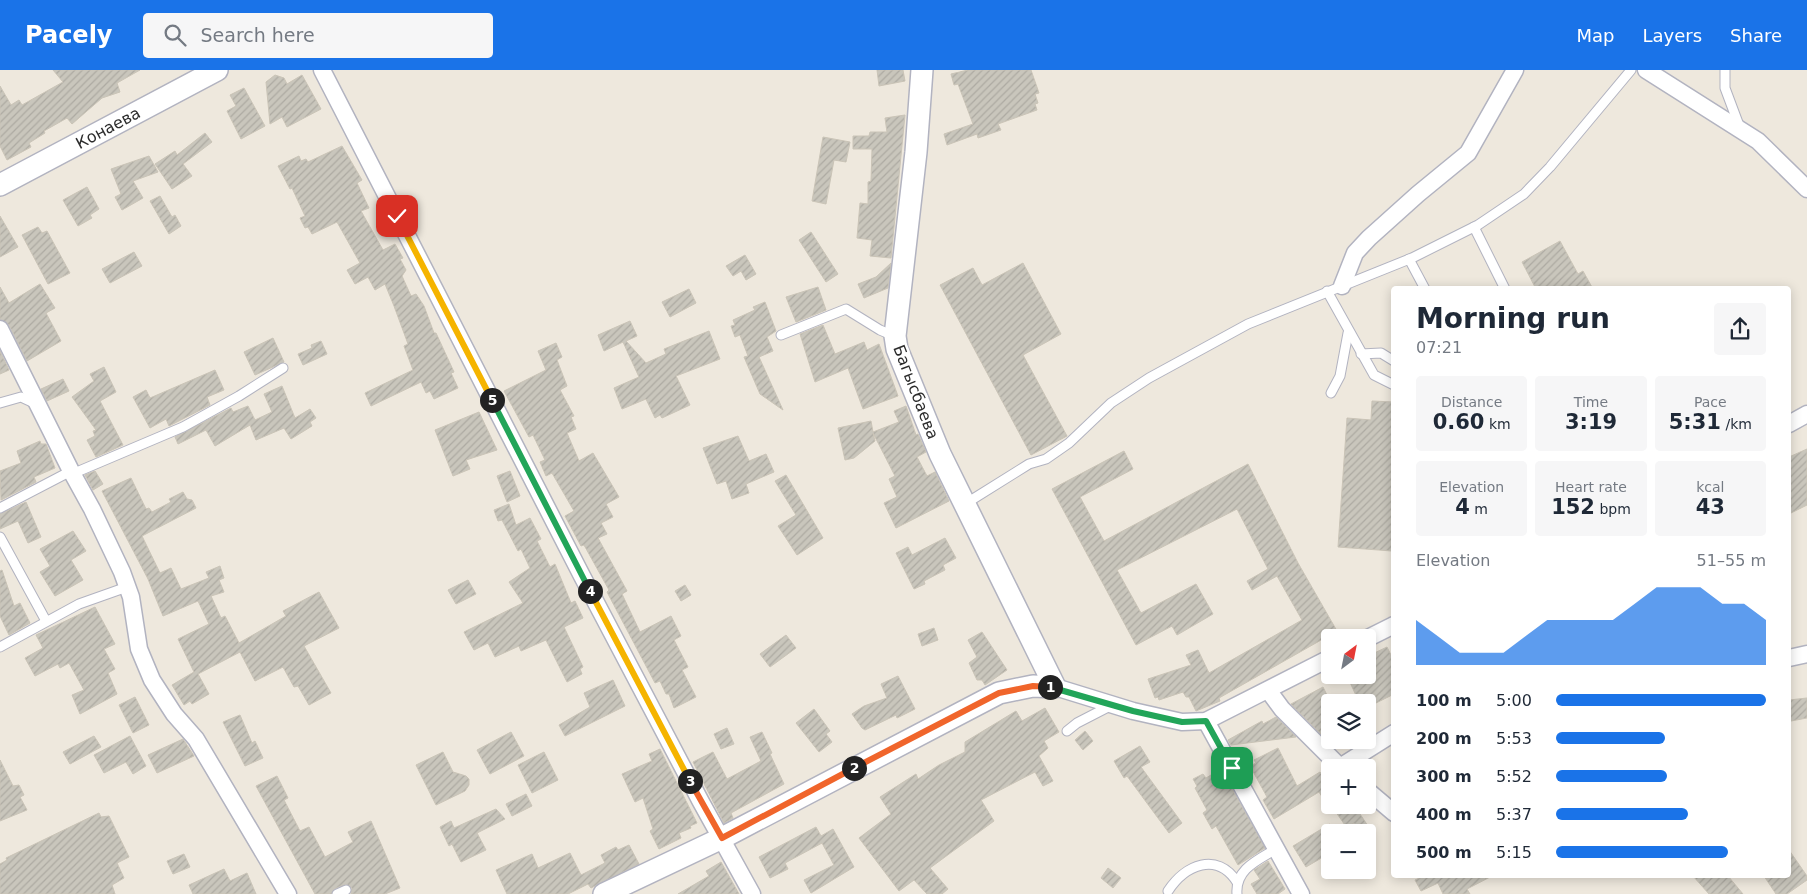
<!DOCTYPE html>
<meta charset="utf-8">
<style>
:root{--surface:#fff;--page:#f6f6f7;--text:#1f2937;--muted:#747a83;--accent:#1a73e8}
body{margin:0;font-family:"DejaVu Sans",sans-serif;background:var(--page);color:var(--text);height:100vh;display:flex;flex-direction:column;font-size:19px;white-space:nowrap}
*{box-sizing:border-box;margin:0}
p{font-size:16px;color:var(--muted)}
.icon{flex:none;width:28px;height:28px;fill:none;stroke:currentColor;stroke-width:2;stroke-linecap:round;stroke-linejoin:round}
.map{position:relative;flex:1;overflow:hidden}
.side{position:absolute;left:1391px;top:216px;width:400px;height:592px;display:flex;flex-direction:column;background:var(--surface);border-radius:5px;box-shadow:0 2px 12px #0003}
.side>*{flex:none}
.needle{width:32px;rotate:32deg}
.tools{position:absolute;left:1321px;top:559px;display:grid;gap:10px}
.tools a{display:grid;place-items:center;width:55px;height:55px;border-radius:5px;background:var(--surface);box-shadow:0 2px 12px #0003;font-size:25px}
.pin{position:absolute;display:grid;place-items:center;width:42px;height:42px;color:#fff;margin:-21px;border-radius:10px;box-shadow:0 2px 8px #0006}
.km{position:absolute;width:25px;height:25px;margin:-12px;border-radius:50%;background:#222;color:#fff;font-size:14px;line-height:25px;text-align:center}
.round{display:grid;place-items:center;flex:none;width:52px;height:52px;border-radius:5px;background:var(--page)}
.overview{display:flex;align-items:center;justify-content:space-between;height:85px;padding:0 25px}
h1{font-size:28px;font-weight:700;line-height:38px}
.figures{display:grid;grid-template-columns:repeat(3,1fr);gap:8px;height:85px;padding:5px 25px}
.figures div{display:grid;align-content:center;border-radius:5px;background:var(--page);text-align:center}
.figures b{font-size:21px;font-weight:700}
.figures small{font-size:14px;font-weight:400}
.figures p{font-size:14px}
.chart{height:140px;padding:10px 25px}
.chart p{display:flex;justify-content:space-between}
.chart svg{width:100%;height:90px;margin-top:5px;fill:var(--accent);opacity:.7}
ul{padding:0 25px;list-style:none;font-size:16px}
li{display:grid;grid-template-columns:80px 60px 1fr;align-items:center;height:38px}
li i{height:12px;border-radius:6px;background:var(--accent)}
header{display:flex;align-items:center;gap:30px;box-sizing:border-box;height:70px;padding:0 25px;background:var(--accent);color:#fff}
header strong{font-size:24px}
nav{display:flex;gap:28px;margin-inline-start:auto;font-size:18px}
.search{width:350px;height:45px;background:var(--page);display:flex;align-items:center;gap:12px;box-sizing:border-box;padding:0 18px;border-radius:5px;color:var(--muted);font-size:19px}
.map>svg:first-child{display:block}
</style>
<header>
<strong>Pacely</strong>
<div class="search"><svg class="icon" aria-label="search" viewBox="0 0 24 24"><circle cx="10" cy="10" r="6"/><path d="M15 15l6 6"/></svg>Search here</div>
<nav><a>Map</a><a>Layers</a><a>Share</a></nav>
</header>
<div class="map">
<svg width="1807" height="824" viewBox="0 0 1807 824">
<defs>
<pattern id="building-hatch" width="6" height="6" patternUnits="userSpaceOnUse" patternTransform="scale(1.25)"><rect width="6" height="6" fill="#c9c6bc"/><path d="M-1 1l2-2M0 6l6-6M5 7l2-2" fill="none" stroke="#adaaa2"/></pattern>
</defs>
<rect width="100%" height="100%" fill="#eee8dd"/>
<!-- building -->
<g fill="url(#building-hatch)" stroke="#cac4b7">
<polygon points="53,0 140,0 117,13 120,22 102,28 72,54 67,48 44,61 45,63 29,73 31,77 7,90 0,76 0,16 11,35 19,30 22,35 63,12"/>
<polygon points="877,0 903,0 905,11 879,16"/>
<polygon points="968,0 1031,0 1039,23 1035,24 1038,33 1035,34 1037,40 998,54 1001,60 978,68 977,64 947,75 944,64 973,54 958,14 954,15 951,4"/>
<polygon points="275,5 284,8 287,14 302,5 321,39 287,57 282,47 270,54 266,12"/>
<polygon points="244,18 265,56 241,69 227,41 236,36 230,25"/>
<polygon points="905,45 891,188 870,186 872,170 857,168 860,133 868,134 868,112 871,111 872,79 853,79 853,66 869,66 870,62 887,62 885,48"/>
<polygon points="205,63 212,72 183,94 192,106 172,119 155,94 175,81 177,85"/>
<polygon points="823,67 850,72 846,92 834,90 826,134 812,131"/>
<polygon points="342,76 362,110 357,113 369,138 361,141 383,180 395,174 403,188 400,189 406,200 402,206 411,226 416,224 424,236 434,263 436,263 454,302 451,303 458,318 434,329 430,321 426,323 421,312 371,336 365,323 413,300 404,276 408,274 394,236 385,214 375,220 368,207 355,214 347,200 360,193 337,152 312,164 308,157 305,158 300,148 305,146 292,118 290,119 278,96 299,86 301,91 306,89 308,92"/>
<polygon points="149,86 158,102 133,111 143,128 122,140 115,127 121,124 111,99"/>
<polygon points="87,117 99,139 90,145 92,148 78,156 63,130"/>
<polygon points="160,126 172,147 175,145 181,156 169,164 150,131"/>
<polygon points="0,146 18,177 0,187"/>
<polygon points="38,157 42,163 47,161 70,203 48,214 22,165"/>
<polygon points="811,162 838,204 826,212 799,170"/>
<polygon points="1560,171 1578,204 1583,201 1593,219 1536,219 1522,192"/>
<polygon points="134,182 142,196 110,213 102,199"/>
<polygon points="745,185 756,204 746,210 741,201 733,206 726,196"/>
<polygon points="891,193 888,218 864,228 858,214 876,207"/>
<polygon points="1023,193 1061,264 1023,285 1067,366 1031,385 940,215 973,198 982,215"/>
<polygon points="40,214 55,238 46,243 61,271 27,291 9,255 0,249 0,217 9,233"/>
<polygon points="818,217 826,240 796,252 786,227"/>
<polygon points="689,219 696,233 670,247 662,232"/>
<polygon points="765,232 776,261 767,267 773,281 759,287 783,340 760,324 744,287 748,286 740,265 735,267 731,256 735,255 733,250 755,240 753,237"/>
<polygon points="630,251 637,266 626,271 646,293 666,284 664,279 709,261 720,289 676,306 690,335 662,348 660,345 655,348 646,329 622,339 614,318 639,307 623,272 604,281 598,265"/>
<polygon points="823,255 835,284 864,272 867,280 879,274 898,326 863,339 848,298 815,312 800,264"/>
<polygon points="273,268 284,292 255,305 244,282"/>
<polygon points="321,271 327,284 303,295 298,284 312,278 311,275"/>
<polygon points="556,273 562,287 557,290 567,316 560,320 574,346 571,347 576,359 567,363 579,391 593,383 619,427 606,434 613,447 601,453 607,464 598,468 627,521 622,524 640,562 671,546 681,566 674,570 688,597 682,600 696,627 674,638 669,624 666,624 660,611 655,613 607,522 609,520 584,475 581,476 565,446 574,441 552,403 546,406 540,392 545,390 533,365 529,367 504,321 546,300 538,281"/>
<polygon points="0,281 9,300 0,304"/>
<polygon points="104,297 116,322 100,331 123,375 96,387 87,370 95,366 93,361 96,360 72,327 94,311 90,304"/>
<polygon points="215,300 224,320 207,327 210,335 169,356 166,349 150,358 133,327 146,320 150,328"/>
<polygon points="63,309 69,321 47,331 41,319"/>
<polygon points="282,316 295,348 310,339 316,348 310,352 312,356 291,369 284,358 256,370 250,355 215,376 206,360 178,374 175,367 231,338 233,342 248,336 255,350 272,342 264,324"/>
<polygon points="1372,331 1394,332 1392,481 1338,477 1347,348 1371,350"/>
<polygon points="906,336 916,365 918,364 926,382 917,387 927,406 935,402 949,431 896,458 884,433 897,427 889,409 895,406 873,363 875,371 854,388 845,390 838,358 871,351 873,362 899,352 894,341"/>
<polygon points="479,342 497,380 466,390 470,399 453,406 435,360"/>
<polygon points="738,366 749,391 766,384 774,402 746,414 749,423 732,429 726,411 717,414 703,378"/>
<polygon points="40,371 41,374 46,374 55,398 34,407 36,412 1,430 0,401 21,393 17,381"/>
<polygon points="1807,379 1807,435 1789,444 1789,387"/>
<polygon points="1124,381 1133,399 1080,427 1104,471 1248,394 1298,493 1337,561 1219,628 1220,631 1196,641 1189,627 1186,627 1183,622 1159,630 1158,627 1155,628 1148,609 1191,595 1186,585 1198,580 1209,603 1302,550 1277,506 1252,520 1247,511 1268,499 1237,439 1117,500 1141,543 1196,514 1213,544 1177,565 1172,556 1136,575 1052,419"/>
<polygon points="95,401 103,414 93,420 85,405"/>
<polygon points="510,401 520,426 507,432 497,406"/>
<polygon points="786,405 823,468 797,485 778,456 796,445 775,411"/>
<polygon points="131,408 146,439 149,438 152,442 171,432 169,429 183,422 187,429 192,430 196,438 142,466 160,503 171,498 181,519 209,508 206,502 220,496 224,508 219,510 224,522 211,526 221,548 225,546 239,573 286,546 283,541 319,522 339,558 304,576 331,623 309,635 298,616 294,617 283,597 255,611 240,582 198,604 209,624 192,634 190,631 184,635 172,615 194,602 178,569 209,554 198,531 163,546 148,509 102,421"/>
<polygon points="26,432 41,467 28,473 18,451 0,459 0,444"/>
<polygon points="509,434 516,455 530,448 541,469 537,471 550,497 555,494 571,533 575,531 583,548 564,557 583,597 580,599 582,604 567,612 546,570 521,581 519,576 495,587 488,573 474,580 464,562 523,533 509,512 530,498 521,479 518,481 502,450 498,451 494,440"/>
<polygon points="73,461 86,481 71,490 83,510 55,526 40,502 50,496 40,479"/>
<polygon points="945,468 956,488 943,495 945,500 924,511 925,514 914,519 896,483 908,477 912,485"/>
<polygon points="2,500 14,536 20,533 30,553 9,565 0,546 0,501"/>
<polygon points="468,510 476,524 456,534 448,520"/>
<polygon points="685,515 691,525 681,531 675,521"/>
<polygon points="95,537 115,574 104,579 115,599 108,603 117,624 80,644 72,625 84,620 69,593 60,598 58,594 35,606 25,588 43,578 36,565"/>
<polygon points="934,558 938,570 922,576 918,564"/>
<polygon points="982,562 1007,600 985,615 982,610 977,610 969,593 977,587 968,570"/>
<polygon points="786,565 796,578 770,597 760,584"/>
<polygon points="1387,577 1394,591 1394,624 1368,637 1368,632 1359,632 1348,608 1355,605 1368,605 1368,599 1373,596 1368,586"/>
<polygon points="898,606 915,639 897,648 896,645 865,660 862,658 852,644 864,636 887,628 881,614"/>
<polygon points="613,610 625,636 565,666 559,655 590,637 584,623"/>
<polygon points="1323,617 1330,631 1330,664 1324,667 1291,634"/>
<polygon points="135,627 149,655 133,663 119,635"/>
<polygon points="1807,628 1807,648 1791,651 1789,630"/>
<polygon points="1045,638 1059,662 1044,671 1048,678 1039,686 1053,711 1043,716 1035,702 981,730 994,751 930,798 948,819 942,824 927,824 914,810 899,821 859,768 891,744 880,727 916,704 918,709 939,695 965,682 965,672 1016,641 1022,651"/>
<polygon points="814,639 830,661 826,664 832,672 819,682 796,653"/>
<polygon points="240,645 252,673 255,671 263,688 245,696 223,652"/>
<polygon points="1276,647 1296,667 1231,675 1228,670 1262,651 1263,654"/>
<polygon points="727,658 734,674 721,679 714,664"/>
<polygon points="1085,661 1093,671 1083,680 1075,670"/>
<polygon points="511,662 524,686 490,704 477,680"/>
<polygon points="762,662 772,683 770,684 784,714 731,743 733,748 724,753 693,692 713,682 727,709 761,691 750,667"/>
<polygon points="94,666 101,677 70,694 63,682"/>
<polygon points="130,666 146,696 133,704 126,692 104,703 94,685"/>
<polygon points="183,669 194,686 157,703 148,685"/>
<polygon points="1140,676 1150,692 1141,697 1182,753 1169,763 1127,706 1124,708 1114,691"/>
<polygon points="1278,678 1297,716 1320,702 1330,718 1330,739 1319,722 1274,749 1263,730 1267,727 1250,696 1256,693 1254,690"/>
<polygon points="660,679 697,753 690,756 691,758 679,763 681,768 659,779 650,761 653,759 643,728 635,732 622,704 652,691 649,684"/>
<polygon points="443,682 453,702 466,706 469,709 469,715 465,721 436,735 416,695"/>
<polygon points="544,682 558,710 532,723 518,695"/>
<polygon points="0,690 13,716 19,715 24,725 20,727 27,740 0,751"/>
<polygon points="1221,699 1265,778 1238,795 1216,756 1212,759 1203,743 1207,740 1195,718 1197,716 1193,709 1203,704 1206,708"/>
<polygon points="277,706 288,728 284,730 300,761 309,757 325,787 353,772 348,762 371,751 400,818 385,824 351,824 352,818 346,814 334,819 331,824 315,824 256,716"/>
<polygon points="526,724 532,736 512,746 506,734"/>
<polygon points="1331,735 1354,735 1372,762 1358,762 1354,753 1347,758"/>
<polygon points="496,739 505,749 477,763 486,780 461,792 452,774 449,776 440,757 451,751 454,758"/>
<polygon points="99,743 101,747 109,746 129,787 117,793 124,808 112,815 115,824 0,824 0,794 7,790 6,788"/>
<polygon points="1330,754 1330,783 1306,797 1293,776"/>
<polygon points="816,757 821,766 833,759 854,797 811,823 804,810 834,795 822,773 785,793 788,799 770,808 759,787"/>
<polygon points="629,775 639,794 591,818 588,814 568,824 507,824 496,800 532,784 538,798 570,783 581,805 605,793 601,785 616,777 618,780"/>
<polygon points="1789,780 1807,806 1807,810 1787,824 1776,824 1764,806 1789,806"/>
<polygon points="184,784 190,797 173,804 167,791"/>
<polygon points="1268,791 1285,819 1278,824 1257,824 1251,814 1260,809 1254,800"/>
<polygon points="721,792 739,824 678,824 709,806 706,801"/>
<polygon points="1108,798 1121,808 1113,818 1101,808"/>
<polygon points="224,799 230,811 247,803 256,824 193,824 189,815"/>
<polygon points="1424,806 1492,806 1467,819 1470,824 1443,824 1438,813 1421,821 1415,810"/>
<polygon points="1693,806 1728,806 1743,824 1709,824"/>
</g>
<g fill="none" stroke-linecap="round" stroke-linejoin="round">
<!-- service casing -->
<g stroke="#b2b3c0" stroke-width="11">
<g id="service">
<polyline points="1725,0 1725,18 1740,58"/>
<polyline points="1474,157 1505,219"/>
<polyline points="1409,189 1425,219"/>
<polyline points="1327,221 1374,305 1394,315"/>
<polyline points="781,265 846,239 880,260 894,266"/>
<polyline points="1361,284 1381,283 1394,291"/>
<polyline points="1331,323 1340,306 1348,263"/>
<polyline points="0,333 21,327 36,334"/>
<polyline points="72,404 183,357 239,326 283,298"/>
<polyline points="965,434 1029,394 1046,389 1069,373 1111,333 1149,308 1248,254 1412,188 1478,155 1524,124 1550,97 1631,0"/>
<polyline points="0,438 71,401"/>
<polyline points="0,467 46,551"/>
<polyline points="0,577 79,534 127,517"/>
<polyline points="1067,661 1077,653 1110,636"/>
<path d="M1168 821C1185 795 1217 781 1237 812"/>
<polyline points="337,824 346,820"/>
<path d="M1237 824C1235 799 1258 790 1276 779"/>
</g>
</g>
<!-- minor casing -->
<g stroke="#b2b3c0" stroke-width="19">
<g id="minor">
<polyline points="322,0 582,506 701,732 752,824"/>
<polyline points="1646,0 1758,71 1807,119"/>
<polyline points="1342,216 1355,183 1369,168 1418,124 1468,83 1515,0"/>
<polyline points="0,259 71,401 92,439 122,502 131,527 139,579 152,610 174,644 196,669 288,824"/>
<polyline points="1789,354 1807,344"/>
<polyline points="1368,568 1394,555"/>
<polyline points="1789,588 1807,584"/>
<polyline points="1055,617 1133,641 1182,652 1206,651 1330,588"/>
<polyline points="1268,620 1282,639 1341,698"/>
<polyline points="1206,651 1301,824"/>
<polyline points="1340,697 1394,663"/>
<polyline points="1368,721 1394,743"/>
</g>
</g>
<!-- tertiary casing -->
<g stroke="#b2b3c0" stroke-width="24">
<g id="tertiary">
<polyline points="0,115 217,0"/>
<polyline points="604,824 722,768 999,623 1033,616 1055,617 940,384 897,279 895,266 916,82 922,0"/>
</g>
</g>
<!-- service -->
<use href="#service" stroke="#fff" stroke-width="9"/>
<!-- minor -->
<use href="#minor" stroke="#fff" stroke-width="16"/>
<!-- tertiary -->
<use href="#tertiary" stroke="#fff" stroke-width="21"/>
</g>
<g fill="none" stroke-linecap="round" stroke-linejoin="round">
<!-- split-1 casing -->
<g stroke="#fff" stroke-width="10">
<polyline id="split-1" points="1050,617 1133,641 1182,652 1206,651 1232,698"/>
</g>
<!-- split-2 casing -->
<g stroke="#fff" stroke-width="10">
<polyline id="split-2" points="854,698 999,623 1033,616 1050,617"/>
</g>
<!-- split-3 casing -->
<g stroke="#fff" stroke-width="10">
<polyline id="split-3" points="690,711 722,768 854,698"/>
</g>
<!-- split-4 casing -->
<g stroke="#fff" stroke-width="10">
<polyline id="split-4" points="590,521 690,711"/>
</g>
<!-- split-5 casing -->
<g stroke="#fff" stroke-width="10">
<polyline id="split-5" points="492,330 590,521"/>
</g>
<!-- split-6 casing -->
<g stroke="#fff" stroke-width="10">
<polyline id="split-6" points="397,146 492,330"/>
</g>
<!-- split-1 -->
<use href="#split-1" stroke="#22a559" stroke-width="6"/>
<!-- split-2 -->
<use href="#split-2" stroke="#f0652b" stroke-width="6"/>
<!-- split-3 -->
<use href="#split-3" stroke="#f0652b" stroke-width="6"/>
<!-- split-4 -->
<use href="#split-4" stroke="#f5b400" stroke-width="6"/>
<!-- split-5 -->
<use href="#split-5" stroke="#22a559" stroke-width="6"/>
<!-- split-6 -->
<use href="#split-6" stroke="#f5b400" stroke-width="6"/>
</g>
<g text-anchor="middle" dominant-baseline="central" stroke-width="5" stroke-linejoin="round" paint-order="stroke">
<!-- street labels -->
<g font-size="16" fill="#2c2c2c" stroke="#fff">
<text transform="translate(108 58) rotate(-28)">Конаева</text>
<text transform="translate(916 322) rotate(69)">Багысбаева</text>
</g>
</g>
</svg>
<div class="tools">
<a><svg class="needle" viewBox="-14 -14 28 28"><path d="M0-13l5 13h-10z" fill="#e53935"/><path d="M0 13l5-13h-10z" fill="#747a83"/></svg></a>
<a><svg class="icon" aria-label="layers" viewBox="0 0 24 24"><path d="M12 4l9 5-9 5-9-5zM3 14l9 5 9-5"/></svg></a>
<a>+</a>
<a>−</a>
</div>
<div class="pin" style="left:1232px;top:698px;background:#1e9e55"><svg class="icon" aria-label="arrive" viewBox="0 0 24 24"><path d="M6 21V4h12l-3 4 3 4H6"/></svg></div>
<div class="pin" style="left:397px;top:146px;background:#d93025"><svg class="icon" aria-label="check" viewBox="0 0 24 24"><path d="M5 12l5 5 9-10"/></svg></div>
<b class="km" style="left:1050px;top:617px">1</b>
<b class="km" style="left:854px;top:698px">2</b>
<b class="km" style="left:690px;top:711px">3</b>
<b class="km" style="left:590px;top:521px">4</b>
<b class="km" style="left:492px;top:330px">5</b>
<section class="side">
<div class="overview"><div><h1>Morning run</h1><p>07:21</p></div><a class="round"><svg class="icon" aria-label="share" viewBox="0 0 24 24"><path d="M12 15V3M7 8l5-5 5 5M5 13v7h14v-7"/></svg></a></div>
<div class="figures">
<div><p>Distance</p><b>0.60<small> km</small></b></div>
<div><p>Time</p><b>3:19</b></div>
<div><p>Pace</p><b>5:31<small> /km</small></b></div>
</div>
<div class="figures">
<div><p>Elevation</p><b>4<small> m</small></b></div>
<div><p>Heart rate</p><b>152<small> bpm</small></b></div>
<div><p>kcal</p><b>43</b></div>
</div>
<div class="chart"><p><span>Elevation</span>51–55 m</p>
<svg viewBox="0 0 160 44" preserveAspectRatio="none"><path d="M0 44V22L10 30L20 38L30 38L40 38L50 30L60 22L70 22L80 22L90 22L100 14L110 6L120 6L130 6L140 14L150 14L160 22V44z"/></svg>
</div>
<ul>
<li><b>100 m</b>5:00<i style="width:100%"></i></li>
<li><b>200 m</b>5:53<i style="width:52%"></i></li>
<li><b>300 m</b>5:52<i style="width:53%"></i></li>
<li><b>400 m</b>5:37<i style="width:63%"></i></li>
<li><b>500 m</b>5:15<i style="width:82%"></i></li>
</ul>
</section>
</div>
